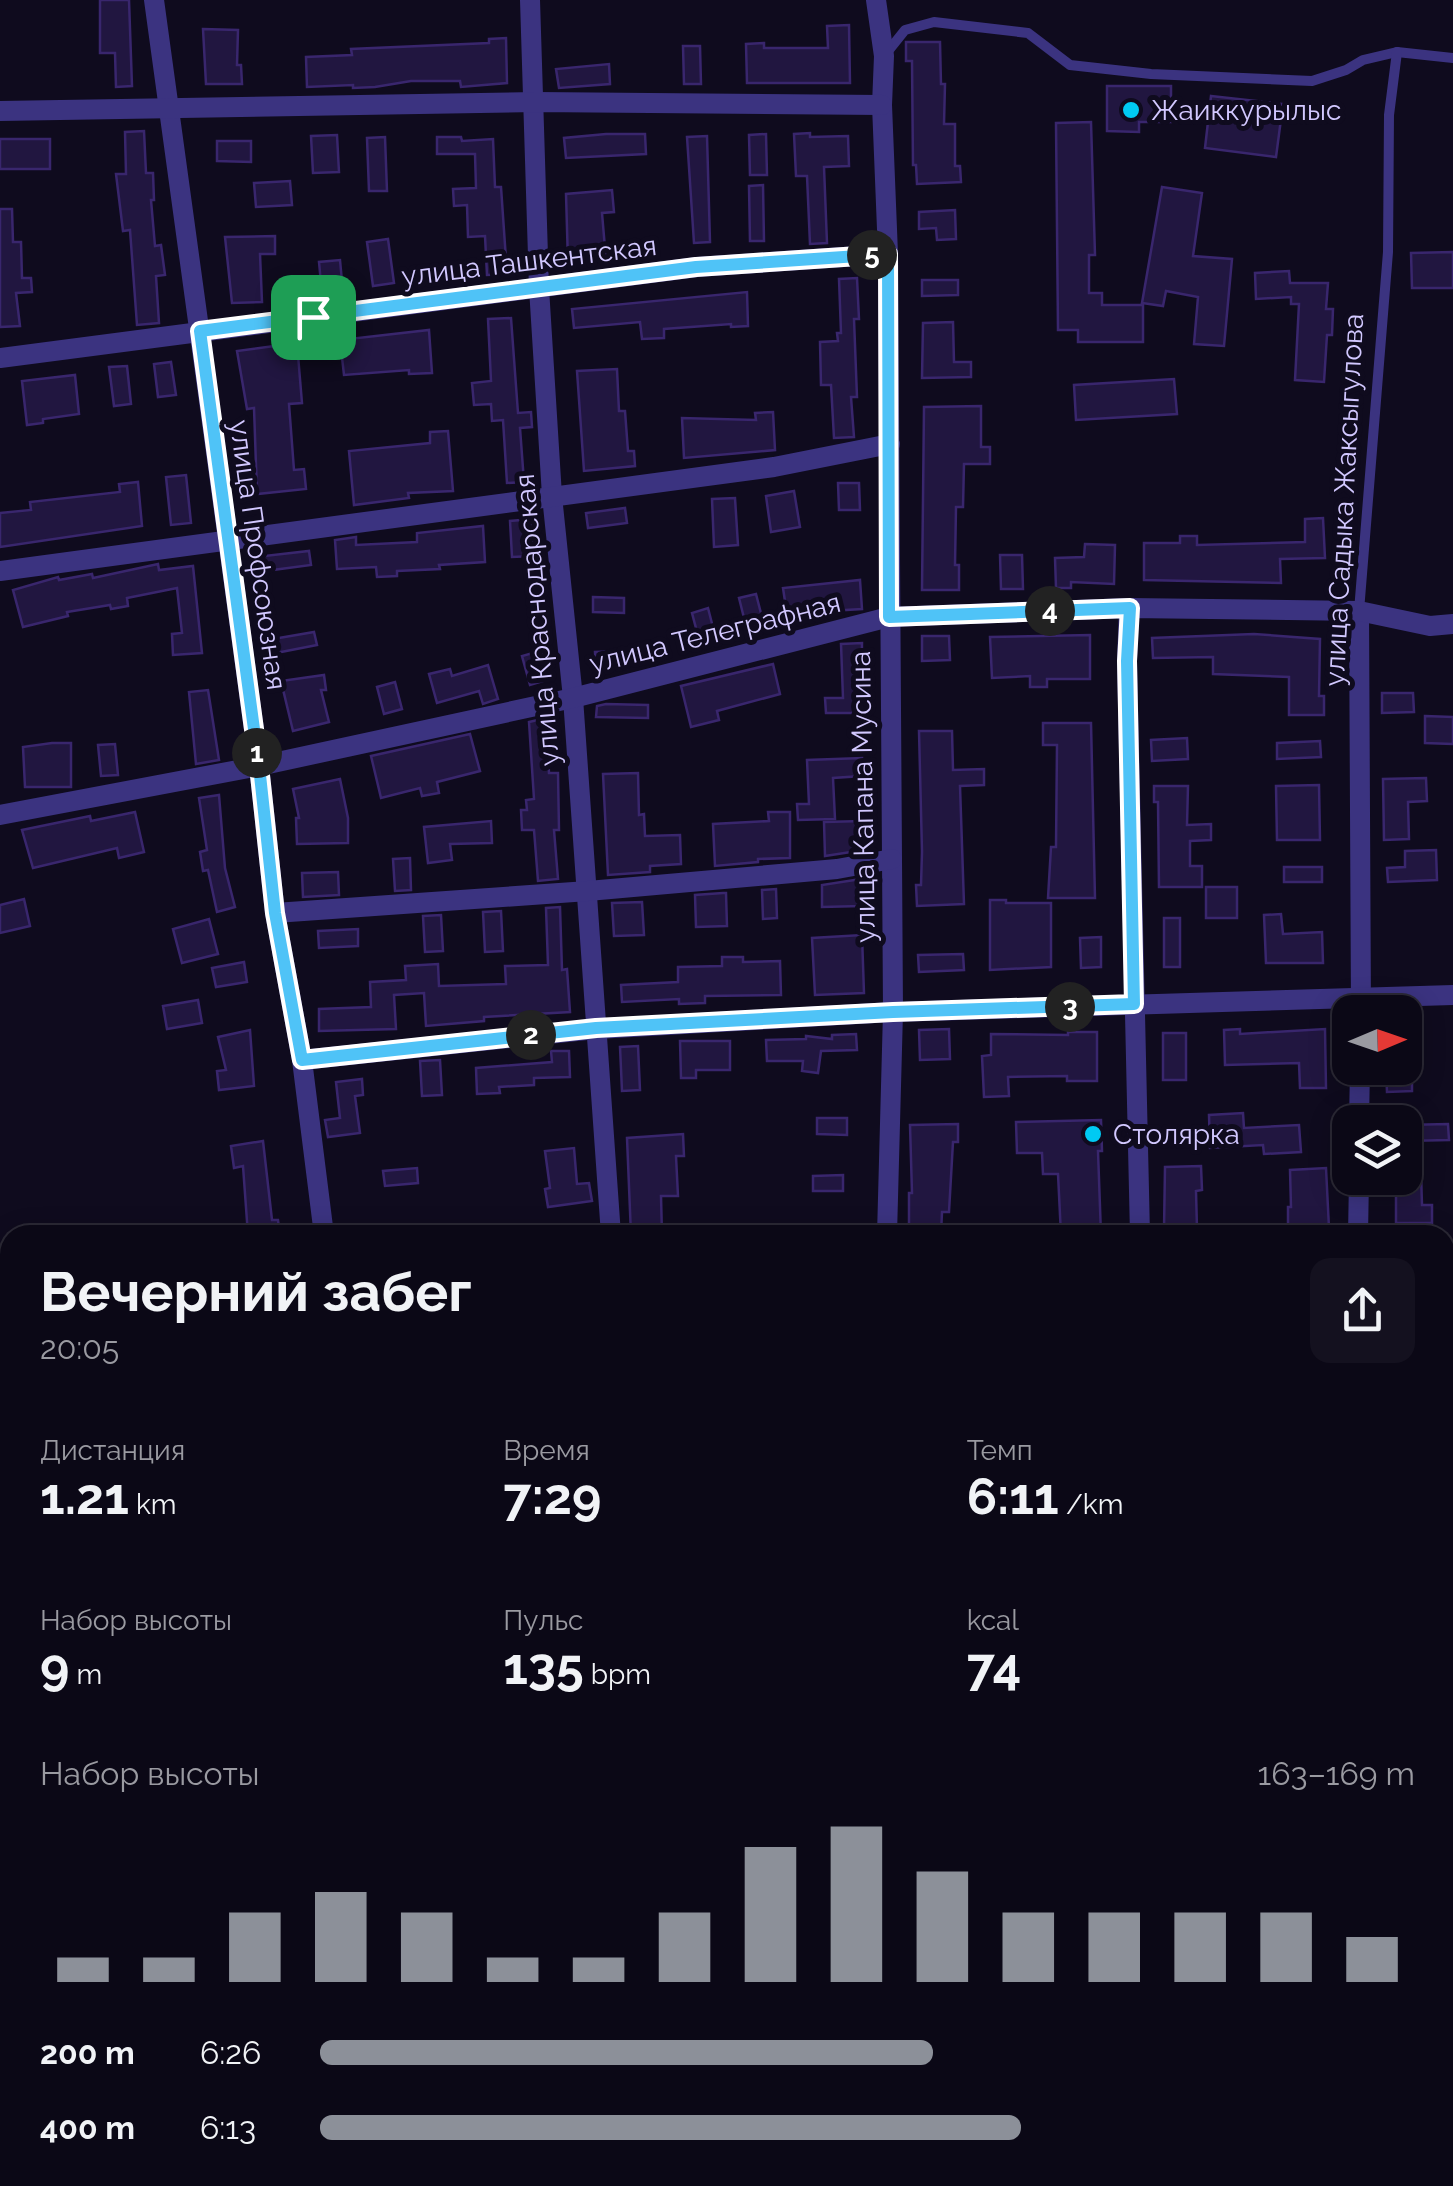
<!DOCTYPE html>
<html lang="ru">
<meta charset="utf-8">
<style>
:root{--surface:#0b0816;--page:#14111f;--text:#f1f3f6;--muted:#9a9aa1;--line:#2b2935;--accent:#8c9099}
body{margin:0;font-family:Raleway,sans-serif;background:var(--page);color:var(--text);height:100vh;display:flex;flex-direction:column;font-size:38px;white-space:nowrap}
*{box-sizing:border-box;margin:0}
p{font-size:32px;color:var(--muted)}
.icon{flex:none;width:55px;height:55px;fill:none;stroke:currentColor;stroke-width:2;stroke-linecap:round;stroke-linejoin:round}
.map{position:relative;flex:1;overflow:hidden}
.panel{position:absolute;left:0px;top:1225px;width:1455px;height:962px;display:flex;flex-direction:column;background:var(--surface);border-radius:30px 30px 0 0;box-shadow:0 5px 25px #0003,0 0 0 2px var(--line)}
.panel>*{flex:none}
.needle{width:65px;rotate:88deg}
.buttons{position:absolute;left:1332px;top:995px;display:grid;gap:20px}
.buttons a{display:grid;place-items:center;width:90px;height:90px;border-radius:20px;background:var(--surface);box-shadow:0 5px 25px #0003,0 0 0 2px var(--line);font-size:50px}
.pin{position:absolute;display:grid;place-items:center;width:85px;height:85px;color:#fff;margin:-42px;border-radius:20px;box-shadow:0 5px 15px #0006}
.km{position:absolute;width:50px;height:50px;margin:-25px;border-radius:50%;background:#222;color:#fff;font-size:28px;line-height:50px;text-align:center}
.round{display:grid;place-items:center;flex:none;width:105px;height:105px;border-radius:20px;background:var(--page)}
.overview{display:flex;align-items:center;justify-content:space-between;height:170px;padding:0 40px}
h1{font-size:55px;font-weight:700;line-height:75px}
.metrics{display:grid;grid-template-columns:repeat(3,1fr);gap:15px;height:170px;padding:10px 40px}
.metrics div{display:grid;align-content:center}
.metrics b{font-size:50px;font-weight:700}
.metrics small{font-size:28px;font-weight:400}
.metrics p{font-size:28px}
.chart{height:280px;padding:20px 40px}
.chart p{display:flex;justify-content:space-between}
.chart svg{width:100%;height:180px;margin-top:10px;stroke:var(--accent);stroke-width:6}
ul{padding:0 40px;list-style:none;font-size:32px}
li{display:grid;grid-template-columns:160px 120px 1fr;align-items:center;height:75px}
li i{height:25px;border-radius:12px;background:var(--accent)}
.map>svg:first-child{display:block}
</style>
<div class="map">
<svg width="1453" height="2186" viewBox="0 0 1453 2186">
<rect width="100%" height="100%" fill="#0f0b1e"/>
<!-- building -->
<g fill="#211640" stroke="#39266d" stroke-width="2.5">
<polygon points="100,0 129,0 132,86 116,87 115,53 100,53"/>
<polygon points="849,25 850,83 747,83 746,44 764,43 764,48 828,48 827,26"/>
<polygon points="203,29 238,30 237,65 241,65 242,84 206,84"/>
<polygon points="506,38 507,83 461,87 460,81 411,81 375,87 353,88 353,85 307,87 306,57 352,55 351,49 489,43 489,39"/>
<polygon points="906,42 940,42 941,84 945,84 944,124 955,124 955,166 960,166 961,182 917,184 916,165 913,165 912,61 906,61"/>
<polygon points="683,46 700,46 701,84 684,84"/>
<polygon points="609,64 610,84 559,88 556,69"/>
<polygon points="1107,86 1171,86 1171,122 1139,122 1139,132 1107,131"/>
<polygon points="1211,96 1283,104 1276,157 1205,148"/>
<polygon points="1091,122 1095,255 1089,255 1089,293 1102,293 1102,305 1143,305 1143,342 1078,342 1078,330 1058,330 1056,123"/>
<polygon points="144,131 146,173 153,173 154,200 151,200 155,246 161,245 165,275 156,276 159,323 137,325 130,230 123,231 116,174 126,174 125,132"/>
<polygon points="810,133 810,137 848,136 849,166 824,167 827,243 810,244 807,176 796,176 794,134"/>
<polygon points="606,134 645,134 646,154 566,158 564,138"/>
<polygon points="766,134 767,175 750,175 749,135"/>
<polygon points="337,135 339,172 313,173 311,136"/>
<polygon points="707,136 710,242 694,243 687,137"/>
<polygon points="385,137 387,191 369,191 367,138"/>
<polygon points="437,137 461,137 462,141 493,139 495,187 501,187 507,274 487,275 485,236 468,237 467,205 454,206 453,189 476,188 475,154 437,154"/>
<rect x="0" y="139" width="50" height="30"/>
<polygon points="217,141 251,141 251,162 217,161"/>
<polygon points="290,181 292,205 256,207 254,183"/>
<polygon points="763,185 764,241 750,241 749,186"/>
<polygon points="1162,187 1202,193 1193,256 1232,259 1224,346 1194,344 1198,297 1166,291 1163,306 1142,303"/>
<polygon points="612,190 614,212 602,213 606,260 568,263 566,194"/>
<polygon points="0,209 12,209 13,242 21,242 22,278 31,278 32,292 16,293 20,326 0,327"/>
<polygon points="955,210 956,239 937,240 936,228 919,229 919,212"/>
<polygon points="275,236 275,254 260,254 262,302 232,303 225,237"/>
<polygon points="388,239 394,283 373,286 367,242"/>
<polygon points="1453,252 1453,288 1412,288 1411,253"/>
<polygon points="340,260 343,292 322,294 319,262"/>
<polygon points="1289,271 1290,283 1328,283 1326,309 1333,309 1332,335 1327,335 1324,382 1295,380 1299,304 1291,304 1291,297 1256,299 1255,273"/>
<polygon points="857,278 859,319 854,319 857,397 851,397 854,437 834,438 831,385 821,385 820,342 838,341 837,333 841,333 839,279"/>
<polygon points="922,280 958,280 958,295 922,296"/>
<polygon points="747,292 748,326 731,327 731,324 664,329 664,338 642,339 640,322 574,328 572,309"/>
<polygon points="511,318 518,413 531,412 532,427 520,428 524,482 507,483 503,420 492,421 491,404 474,405 472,383 491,381 488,319"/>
<polygon points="953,322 954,362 971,362 971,377 922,378 923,323"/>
<polygon points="429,330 432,373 409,374 409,370 344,375 340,340"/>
<polygon points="297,343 302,403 289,404 294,470 304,469 306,489 257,494 254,408 247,409 237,351"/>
<polygon points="171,362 176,395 158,397 154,364"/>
<polygon points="127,366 131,404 114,406 109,367"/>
<polygon points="617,369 619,411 625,411 628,451 634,451 635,466 584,471 577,371"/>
<polygon points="75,375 79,414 43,419 43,423 27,425 22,381"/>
<polygon points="1174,379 1177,414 1076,420 1074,385"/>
<polygon points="981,406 981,447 990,447 990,464 964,464 963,507 956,507 955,565 959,565 959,590 922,590 924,407"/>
<polygon points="773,412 775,450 684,458 682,418 756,420 755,413"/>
<polygon points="448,431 453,491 408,493 409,498 354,505 349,451 430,443 430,432"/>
<polygon points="186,475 191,523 171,525 166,477"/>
<polygon points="138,482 142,526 0,547 0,513 31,510 30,502 120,492 119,484"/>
<polygon points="838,483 859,483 860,510 839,510"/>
<polygon points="794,491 800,527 771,532 766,496"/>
<polygon points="735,498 738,545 714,547 712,499"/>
<polygon points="625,508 627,523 588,528 586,513"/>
<polygon points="1323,518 1325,558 1280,559 1281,583 1144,580 1144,543 1180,543 1180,536 1197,536 1197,545 1305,542 1305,519"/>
<polygon points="532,519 534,556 512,557 510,521"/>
<polygon points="483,526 485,562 439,565 440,569 397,571 397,576 377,577 376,567 337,569 335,540 356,537 356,545 417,542 417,533"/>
<polygon points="1085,544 1115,545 1114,584 1071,582 1071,588 1056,588 1055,558 1084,557"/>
<polygon points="309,551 311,565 265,571 264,556"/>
<polygon points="1000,555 1022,555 1023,589 1001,589"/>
<polygon points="158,564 159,570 193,566 202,653 173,655 172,634 182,633 177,588 127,598 128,606 111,609 110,605 67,612 68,616 23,627 13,590 58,577 59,580 92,574 93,578"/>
<polygon points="860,580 862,609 813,612 814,617 788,621 783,588"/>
<polygon points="756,594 765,629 748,634 739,598"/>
<polygon points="593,597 624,598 624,613 593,612"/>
<polygon points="708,608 717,643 701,647 692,613"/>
<polygon points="314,632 317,645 276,653 273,639"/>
<polygon points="1254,634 1320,639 1319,696 1324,696 1324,715 1289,715 1289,677 1213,674 1213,657 1153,658 1152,638"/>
<polygon points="1090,635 1090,679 1047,679 1047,687 1030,687 1030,676 992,678 990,637"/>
<polygon points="922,636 949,636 950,660 922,661"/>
<polygon points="862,643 861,713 826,713 825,698 843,698 841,644"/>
<polygon points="543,650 550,679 530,685 522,656"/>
<polygon points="626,651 627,668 596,670 595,652"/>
<polygon points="773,664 780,694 717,711 719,720 691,727 681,686"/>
<polygon points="488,665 498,699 483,704 479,691 437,703 429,674 450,669 452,676"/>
<polygon points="324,675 326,690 321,690 329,722 293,731 281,681"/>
<polygon points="395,682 402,709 384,714 377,687"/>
<polygon points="208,690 219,760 196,764 189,692"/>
<polygon points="1382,693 1413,693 1414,712 1382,713"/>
<polygon points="606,704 648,705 648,718 596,717 597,706"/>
<polygon points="1425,716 1453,717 1453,744 1425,743"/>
<polygon points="546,718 549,773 558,773 559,830 554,830 558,879 538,881 534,830 522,830 521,810 527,810 526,800 534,799 529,722"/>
<polygon points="1043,723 1091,723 1095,898 1048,898 1051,847 1056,847 1057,745 1043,745"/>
<polygon points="919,731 952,731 953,770 984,769 984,785 960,786 964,904 917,906 916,885 921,885 922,852"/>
<polygon points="470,734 480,771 437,782 439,793 422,796 420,788 381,798 371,756"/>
<polygon points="1187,738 1188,759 1152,761 1151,740"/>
<polygon points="1320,741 1321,757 1277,759 1277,743"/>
<polygon points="52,743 71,743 71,787 25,787 23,747"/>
<polygon points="115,744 118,775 101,776 98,745"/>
<polygon points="862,758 862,776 833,778 835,819 798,820 797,804 809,804 807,760"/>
<polygon points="638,773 639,815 644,814 645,836 680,835 681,864 650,866 650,872 608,875 603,774"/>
<polygon points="1426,778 1427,801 1408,802 1409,839 1384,840 1383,779"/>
<polygon points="340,779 348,818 348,843 297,844 296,818 299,818 293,789"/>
<polygon points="1319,785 1320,840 1277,840 1276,786"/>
<polygon points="1154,786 1188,786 1187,825 1211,824 1211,840 1190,841 1190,866 1202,866 1202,887 1159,887 1158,802 1154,802"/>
<polygon points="219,795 225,868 235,907 217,912 208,870 203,871 200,852 207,850 199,798"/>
<polygon points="135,812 144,852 119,858 117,848 33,868 22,830 90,816 91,821"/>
<polygon points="768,812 790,812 790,858 758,859 758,862 715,866 713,824 769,821"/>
<polygon points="491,821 492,843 450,844 452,860 428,863 424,827"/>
<polygon points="863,821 864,850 825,856 824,822"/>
<polygon points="1436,850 1437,880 1388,882 1387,868 1405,867 1405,851"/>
<polygon points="410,858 411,890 395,891 393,859"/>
<rect x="1284" y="867" width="38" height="15"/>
<polygon points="338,872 339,895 303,897 302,873"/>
<polygon points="861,879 861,906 822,907 822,885"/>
<rect x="1206" y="887" width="31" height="31"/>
<polygon points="776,889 777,918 763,919 762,890"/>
<polygon points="723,893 726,893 727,926 696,927 695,895"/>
<polygon points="24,899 30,926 0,933 0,905"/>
<polygon points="990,900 1006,900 1006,903 1051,903 1051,967 990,970"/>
<polygon points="642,902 644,935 614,936 612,903"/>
<polygon points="560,907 562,970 567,969 570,1012 484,1017 484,1021 426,1026 424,993 394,995 396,1029 319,1031 319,1009 371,1007 370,982 406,980 405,966 438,964 439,986 506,984 505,966 548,965 546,908"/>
<polygon points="501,911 503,951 485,952 483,912"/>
<polygon points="1281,914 1283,934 1322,932 1323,963 1266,963 1264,915"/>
<polygon points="441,915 443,951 425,952 423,916"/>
<rect x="1164" y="918" width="16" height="49"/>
<polygon points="209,919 218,954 182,963 173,929"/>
<polygon points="358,929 358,946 319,948 318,931"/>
<polygon points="862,935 864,993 815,995 812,938"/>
<polygon points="1101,937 1101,967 1081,968 1080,938"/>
<polygon points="963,954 964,970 919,972 918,955"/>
<polygon points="722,957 743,957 743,962 780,961 781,995 705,996 705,1003 679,1004 679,999 622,1002 621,985 678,982 678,967 722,966"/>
<polygon points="244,962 247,982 216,987 212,968"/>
<polygon points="198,1000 202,1023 167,1029 163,1006"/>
<polygon points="1405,1018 1417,1018 1419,1070 1412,1070 1412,1091 1387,1092 1386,1068 1405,1068"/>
<polygon points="949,1029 950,1059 920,1060 919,1030"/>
<polygon points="1240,1029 1240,1034 1325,1029 1326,1088 1300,1088 1299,1063 1225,1065 1224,1030"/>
<polygon points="250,1030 254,1086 219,1090 217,1071 226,1070 218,1037"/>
<polygon points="1068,1032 1097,1032 1097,1081 1067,1081 1067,1076 1008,1077 1009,1096 984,1097 982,1056 991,1055 991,1034 1068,1035"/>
<rect x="1163" y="1033" width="23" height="47"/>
<polygon points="856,1034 857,1050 821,1051 818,1073 802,1071 803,1061 767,1061 766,1040 806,1039 806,1036 832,1039 832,1035"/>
<polygon points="680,1041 730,1041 730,1070 696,1070 696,1078 681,1078"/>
<polygon points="638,1046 640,1090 622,1091 620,1047"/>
<polygon points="551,1051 569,1051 570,1077 534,1078 534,1085 499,1087 500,1093 477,1094 476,1068 552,1062"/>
<polygon points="440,1060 442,1095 422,1096 420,1061"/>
<polygon points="362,1079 363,1095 355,1096 360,1133 328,1137 325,1120 340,1118 336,1082"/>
<polygon points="1243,1113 1244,1128 1299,1125 1301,1152 1264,1154 1263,1145 1210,1148 1209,1115"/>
<polygon points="817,1118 847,1118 847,1135 817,1134"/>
<polygon points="1101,1120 1102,1151 1098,1151 1101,1235 1061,1235 1058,1174 1043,1174 1042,1153 1017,1153 1016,1122"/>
<polygon points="958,1124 958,1142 953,1142 949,1212 942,1212 941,1235 909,1235 909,1193 912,1193 910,1125"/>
<polygon points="1448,1124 1449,1140 1405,1141 1405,1125"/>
<polygon points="683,1134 684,1156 676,1156 678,1196 661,1196 662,1235 631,1235 627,1138"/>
<polygon points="263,1141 272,1220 278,1220 280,1235 248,1235 243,1166 234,1168 231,1146"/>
<polygon points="574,1148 577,1184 589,1183 592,1201 548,1207 545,1189 550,1188 545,1151"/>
<polygon points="1201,1166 1202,1190 1196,1191 1197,1229 1164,1230 1165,1167"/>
<polygon points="417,1168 418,1183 385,1186 383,1171"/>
<polygon points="1326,1168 1329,1228 1288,1229 1288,1207 1291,1207 1290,1170"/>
<polygon points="1405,1173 1421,1173 1422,1205 1432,1205 1432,1223 1396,1223 1396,1178 1405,1178"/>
<polygon points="843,1175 843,1191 813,1191 813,1176"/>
</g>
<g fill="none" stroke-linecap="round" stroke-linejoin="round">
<!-- lane -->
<g stroke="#3b3380" stroke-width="10">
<polyline points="885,55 905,30 934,22 1028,33 1070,65 1151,74 1312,81 1346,70 1363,60 1397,52 1453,58"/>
<polyline points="1359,611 1388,252 1389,115 1397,52"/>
</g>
<!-- street -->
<g stroke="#3b3380" stroke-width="20">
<polyline points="154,0 259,766 275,913 302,1060 324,1235"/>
<polyline points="530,0 539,288 552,496 573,698 611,1235"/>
<polyline points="876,0 884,56 882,105 888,254 892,859 893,1012 887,1235"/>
<polyline points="0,111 536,102 882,105"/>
<polyline points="0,358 697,267 888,254"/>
<polyline points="0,571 774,467 890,444"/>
<polyline points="1129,608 1127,661 1140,1235"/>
<polyline points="1359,611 1361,1012"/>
<polyline points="0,815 259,766 573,698 889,617 1129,608 1359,611 1430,626 1453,624"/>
<polyline points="275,913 588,891 837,869 892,859"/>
<polyline points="302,1060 596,1029 893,1012 1453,995"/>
<polyline points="1359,1122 1360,1068"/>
<polyline points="1358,1235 1359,1178"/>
<polyline points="1445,1338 1453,1338"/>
<polyline points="0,1457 10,1477"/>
<polyline points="0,1497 10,1495"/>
<polyline points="0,1827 10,1827"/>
<polyline points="1445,1851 1453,1851"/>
<polyline points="1157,2178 1157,2186"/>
<polyline points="1381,2178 1381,2186"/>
<polyline points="32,2186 32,2178"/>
<polyline points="229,2186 229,2178"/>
<polyline points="440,2186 440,2178"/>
<polyline points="644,2186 644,2178"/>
<polyline points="861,2186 862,2178"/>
</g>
</g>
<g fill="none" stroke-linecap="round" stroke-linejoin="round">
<!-- route casing -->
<g stroke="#fff" stroke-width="20">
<polygon id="route" points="888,254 889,617 1130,608 1127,661 1134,1004 893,1012 596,1028 302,1060 275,913 259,766 200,331 696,267"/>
</g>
<!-- route -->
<use href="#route" stroke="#4fc3f7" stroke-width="12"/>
</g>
<!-- markers -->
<g fill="#00caf3" stroke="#0f0b1e" stroke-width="4">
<circle cx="1131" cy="110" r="10"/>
<circle cx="1093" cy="1134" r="10"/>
</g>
<g text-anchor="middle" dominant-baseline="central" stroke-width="10" stroke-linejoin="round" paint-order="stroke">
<!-- poi labels -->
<g font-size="28" fill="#d2c8ff" stroke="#0f0b1e" text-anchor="start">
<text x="1151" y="110">Жаиккурылыс</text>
<text x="1113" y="1134">Столярка</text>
</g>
<!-- street labels -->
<g font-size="28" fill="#d2c8ff" stroke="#0f0b1e">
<text transform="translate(529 261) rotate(-7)">улица Ташкентская</text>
<text transform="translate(1344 500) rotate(-87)">улица Садыка Жаксыгулова</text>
<text transform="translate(258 555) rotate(82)">улица Профсоюзная</text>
<text transform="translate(537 620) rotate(-95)">улица Краснодарская</text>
<text transform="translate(715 633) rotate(-14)">улица Телеграфная</text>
<text transform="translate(863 797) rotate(-91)">улица Капана Мусина</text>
</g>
</g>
</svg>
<div class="buttons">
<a><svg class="needle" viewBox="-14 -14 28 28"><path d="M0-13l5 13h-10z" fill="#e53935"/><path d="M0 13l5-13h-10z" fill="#9a9aa1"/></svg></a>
<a><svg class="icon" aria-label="layers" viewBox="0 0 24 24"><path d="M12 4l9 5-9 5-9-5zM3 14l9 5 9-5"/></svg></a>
</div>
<div class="pin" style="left:313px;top:317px;background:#1e9e55"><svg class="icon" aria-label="arrive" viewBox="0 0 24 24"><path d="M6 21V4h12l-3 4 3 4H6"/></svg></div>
<b class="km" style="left:257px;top:753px">1</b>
<b class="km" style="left:531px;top:1035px">2</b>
<b class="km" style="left:1070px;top:1007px">3</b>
<b class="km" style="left:1050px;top:611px">4</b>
<b class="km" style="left:872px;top:255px">5</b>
<section class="panel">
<div class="overview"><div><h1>Вечерний забег</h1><p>20:05</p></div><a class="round"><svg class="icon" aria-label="share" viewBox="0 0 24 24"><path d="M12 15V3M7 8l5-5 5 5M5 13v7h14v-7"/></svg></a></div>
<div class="metrics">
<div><p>Дистанция</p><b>1.21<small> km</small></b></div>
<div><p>Время</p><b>7:29</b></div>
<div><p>Темп</p><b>6:11<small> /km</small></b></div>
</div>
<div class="metrics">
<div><p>Набор высоты</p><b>9<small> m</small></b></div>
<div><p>Пульс</p><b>135<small> bpm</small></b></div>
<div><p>kcal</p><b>74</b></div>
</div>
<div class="chart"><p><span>Набор высоты</span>163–169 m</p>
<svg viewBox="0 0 160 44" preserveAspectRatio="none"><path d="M5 44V38M15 44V38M25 44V27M35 44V22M45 44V27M55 44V38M65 44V38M75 44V27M85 44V11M95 44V6M105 44V17M115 44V27M125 44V27M135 44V27M145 44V27M155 44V33"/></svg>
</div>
<ul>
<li><b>200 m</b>6:26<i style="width:56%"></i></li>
<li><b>400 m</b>6:13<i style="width:64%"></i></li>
</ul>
</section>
</div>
